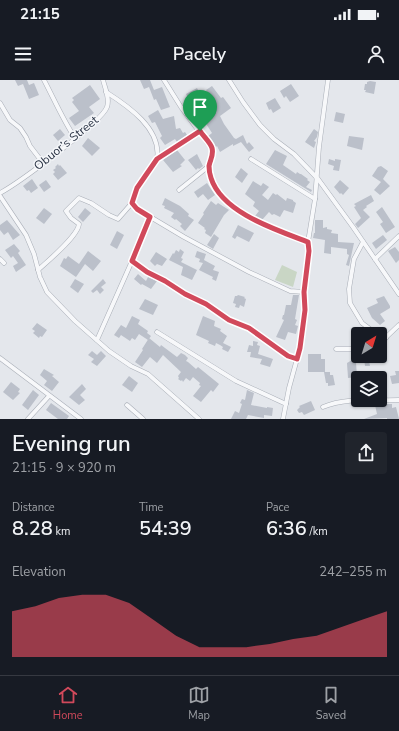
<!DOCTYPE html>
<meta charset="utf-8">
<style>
:root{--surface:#171b24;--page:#20242c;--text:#f1f3f6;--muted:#9ea1a6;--line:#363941;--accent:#d1495b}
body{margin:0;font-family:"Nunito Sans",sans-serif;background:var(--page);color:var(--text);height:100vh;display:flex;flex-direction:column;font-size:15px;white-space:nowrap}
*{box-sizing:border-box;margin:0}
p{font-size:13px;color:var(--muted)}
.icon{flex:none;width:22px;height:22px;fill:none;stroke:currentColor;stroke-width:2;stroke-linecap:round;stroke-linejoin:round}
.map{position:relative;height:339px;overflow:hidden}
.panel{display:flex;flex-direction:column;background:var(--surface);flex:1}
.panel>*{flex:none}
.needle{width:26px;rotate:38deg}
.controls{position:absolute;left:351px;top:247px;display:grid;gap:8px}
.controls a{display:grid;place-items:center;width:36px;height:36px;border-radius:4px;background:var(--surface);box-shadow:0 1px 3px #0004;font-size:20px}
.pin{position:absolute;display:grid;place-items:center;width:34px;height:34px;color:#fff;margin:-41px -17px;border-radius:50% 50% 50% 0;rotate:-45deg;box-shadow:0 0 4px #0007}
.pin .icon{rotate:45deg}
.round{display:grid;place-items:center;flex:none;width:42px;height:42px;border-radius:4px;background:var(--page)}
.summary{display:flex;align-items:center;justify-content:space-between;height:68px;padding:0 12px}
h1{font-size:22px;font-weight:600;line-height:30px}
.metrics{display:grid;grid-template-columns:repeat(3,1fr);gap:6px;height:68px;padding:4px 12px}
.metrics div{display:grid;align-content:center}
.metrics b{font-size:20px;font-weight:600}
.metrics small{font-size:11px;font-weight:400}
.metrics p{font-size:11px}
.chart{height:112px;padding:8px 12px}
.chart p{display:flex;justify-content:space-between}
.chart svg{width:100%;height:72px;margin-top:4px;fill:var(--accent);opacity:.7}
.status{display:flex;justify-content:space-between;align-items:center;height:28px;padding:0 20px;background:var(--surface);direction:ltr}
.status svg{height:11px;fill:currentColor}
header{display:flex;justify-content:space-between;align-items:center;height:52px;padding:0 12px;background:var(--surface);font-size:18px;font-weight:600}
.dock{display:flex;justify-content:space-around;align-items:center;height:56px;border-top:1px solid var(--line);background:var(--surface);font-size:11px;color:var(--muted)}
.dock a{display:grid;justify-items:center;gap:2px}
.dock .active{color:var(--accent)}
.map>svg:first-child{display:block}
</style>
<div class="status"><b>21:15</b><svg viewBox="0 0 49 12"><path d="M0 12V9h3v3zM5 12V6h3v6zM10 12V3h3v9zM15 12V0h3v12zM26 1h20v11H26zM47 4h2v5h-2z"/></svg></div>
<header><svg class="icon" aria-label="menu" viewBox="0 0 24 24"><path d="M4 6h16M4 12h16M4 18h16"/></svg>Pacely<svg class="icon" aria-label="person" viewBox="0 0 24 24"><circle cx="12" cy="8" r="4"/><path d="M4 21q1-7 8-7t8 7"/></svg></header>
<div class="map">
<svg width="399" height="339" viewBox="0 0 399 339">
<rect width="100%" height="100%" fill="#e4e7ec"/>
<!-- green -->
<polygon fill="#c9d6c5" points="282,185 297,192 293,207 275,200"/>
<!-- building -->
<g fill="#bbc0ca">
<polygon points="15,0 27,0 29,5 34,3 39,15 29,19 23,4 18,6"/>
<polygon points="140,0 150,0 154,10 162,7 170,27 161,30 156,19 154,20 149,7 144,9"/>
<polygon points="370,1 376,2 374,14 365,12 366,10 364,10 365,4 367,4 367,2"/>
<polygon points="291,4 299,16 290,22 286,16 284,18 280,11"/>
<polygon points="90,5 100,19 89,27 94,33 75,46 69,38 79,31 72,22 74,20 72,18"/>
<polygon points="212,6 221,18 223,17 231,28 220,36 224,44 234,58 236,59 243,55 247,64 249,62 254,68 249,72 241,62 233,66 233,64 220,72 217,66 215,68 207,57 212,53 201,36 203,36 201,33 192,36 191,34 204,26 203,24 212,19 206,10"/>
<polygon points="197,8 201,16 190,22 186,14"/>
<polygon points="275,18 281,28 273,33 271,29 269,30 266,23"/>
<polygon points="158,30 163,39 174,36 176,49 180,48 183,53 185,52 187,55 177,62 175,59 165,65 160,58 162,56 155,42 152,43 148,36"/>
<polygon points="336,32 345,34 343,43 334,41"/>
<polygon points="60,49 65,55 58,61 53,55"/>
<polygon points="314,49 318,52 317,57 314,61 316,62 314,68 305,62"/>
<polygon points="349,56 364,58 362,70 347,66"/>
<polygon points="88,58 100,68 92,76 82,66"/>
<polygon points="177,70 185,80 180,85 182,86 173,92 163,80"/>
<polygon points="275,70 287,76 283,85 296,94 297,92 300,94 301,94 308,99 307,100 310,102 306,107 312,110 311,112 266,84"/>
<polygon points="197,74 203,86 199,89 198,88 196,90 188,80"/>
<polygon points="329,79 335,81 335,79 341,80 339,91 333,90 334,86 328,84"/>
<polygon points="58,84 59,86 60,85 67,93 58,100 53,94 55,92 53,90 56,88 55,87"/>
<polygon points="381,86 388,91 383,99 390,106 380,115 374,110 381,102 372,96 378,87"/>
<polygon points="241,88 248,94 242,103 235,97"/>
<polygon points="32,99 38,108 31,113 29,110 27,111 23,106"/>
<polygon points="46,100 51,107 44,112 39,105"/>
<polygon points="340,100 349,108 343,115 341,113 340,114 334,107"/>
<polygon points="253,101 261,106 263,103 269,107 262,115 268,120 273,113 276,115 277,114 286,121 287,118 293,120 293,121 296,123 293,133 284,130 280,137 274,134 272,135 269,132 262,140 257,137 255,136 259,131 253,126 255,122 245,114"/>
<polygon points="207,103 215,115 208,120 203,114 198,118 194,112"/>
<polygon points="371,115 374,121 366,126 367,127 363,130 370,137 358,148 355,144 361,138 354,127 356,126 354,124"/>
<polygon points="165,118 180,126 189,134 188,136 194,140 185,151 180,146 182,144 176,139 175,140 171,137 174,133 164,128 165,126 162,125"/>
<polygon points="211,121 216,125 218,123 229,130 224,135 211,157 205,153 206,150 204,149 205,148 198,143 204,134 203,133"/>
<polygon points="382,127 395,147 386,153 380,144 383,142 376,132"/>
<polygon points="44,128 52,134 44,144 36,138"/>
<polygon points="85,128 91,133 83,142 78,137"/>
<polygon points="7,140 20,155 13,160 8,152 4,155 0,150 0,145"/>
<polygon points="315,140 323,140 323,148 327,147 327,149 332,150 331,153 338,154 338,162 354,163 349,186 346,185 349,175 347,174 347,169 331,167 331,174 324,173 325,160 313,158 314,153 315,153"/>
<polygon points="238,145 254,153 249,162 237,156 235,159 232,157"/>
<polygon points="117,151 124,155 117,169 110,165"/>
<polygon points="214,154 219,158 213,169 207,165"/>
<polygon points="383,155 387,160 376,169 372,163"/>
<polygon points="14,164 20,171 18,173 26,185 16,192 13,186 18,183 13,176 11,178 5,170"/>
<polygon points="395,167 399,172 399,180 396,183 388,171"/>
<polygon points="180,169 184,172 181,178 183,179 181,182 197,190 192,200 181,195 183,187 169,180 173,173 174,174 176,170 179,172"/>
<polygon points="88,171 101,181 93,191 85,184 76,197 60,186 64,178 66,179 68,176 79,184"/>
<polygon points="197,171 206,174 204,180 215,186 213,190 219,192 216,201 212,199 213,197 199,190 203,183 199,182 200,179 195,177"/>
<polygon points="156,172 167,179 162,186 157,184 155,186 150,181"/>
<polygon points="138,194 146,201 148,197 157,201 151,209 142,204 141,205 134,199"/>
<polygon points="75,199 84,204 78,213 70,207"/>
<polygon points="103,199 106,203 101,207 104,210 100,214 97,210 93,213 91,211"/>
<polygon points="238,215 245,217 244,218 246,219 244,227 240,225 239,228 235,227 236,224 233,223 235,216 237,216"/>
<polygon points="293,215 299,215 295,239 297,240 295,245 298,246 296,254 288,252 285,260 276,257 284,240 282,239 283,235 284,235 286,225 291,225"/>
<polygon points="384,216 390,226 390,228 380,234 385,241 380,245 372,238 367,228 378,223 376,219"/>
<polygon points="145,219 158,225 153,235 139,229"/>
<polygon points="132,236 140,240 138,244 148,251 147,253 151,256 148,260 139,254 135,260 132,258 130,261 121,255 119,258 114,255 121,245 126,248"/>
<polygon points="203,236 215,241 214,246 221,249 220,251 227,256 223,263 231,267 228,272 222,269 223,267 220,265 216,263 215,266 208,263 209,261 196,255"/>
<polygon points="37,243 47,250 42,257 40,256 39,258 33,253 35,251 32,249"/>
<polygon points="149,258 160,267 161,265 177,277 181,273 185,275 188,278 186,281 188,282 196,289 198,287 219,304 213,312 211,310 201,322 193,316 201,306 199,305 200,303 193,297 190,301 186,298 183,302 182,300 181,301 178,299 179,298 178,296 181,292 163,275 157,283 150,277 142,287 135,282 143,270 142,269"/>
<polygon points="253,261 258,262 257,265 260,266 258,274 273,279 270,287 260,284 262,279 250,277 251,272 247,272 249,265 253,266"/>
<polygon points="92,271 97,275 101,271 106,276 97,286 91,282 94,279 88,275"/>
<polygon points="308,274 321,274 321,279 325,279 325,292 330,292 330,295 333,295 335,305 328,306 328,303 326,303 324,292 308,292"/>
<polygon points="367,276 378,276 378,280 369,281 370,286 365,286 364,278 367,278"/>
<polygon points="352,280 356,282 357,297 348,298 347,283"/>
<polygon points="44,289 54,295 52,296 59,302 52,311 44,305 47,301 40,295"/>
<polygon points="395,291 399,291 399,303 392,304 390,296 396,295"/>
<polygon points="129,296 138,303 132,312 122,305"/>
<polygon points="11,302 20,309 18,312 20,313 13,320 3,312"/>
<polygon points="82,304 86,309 80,315 85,320 79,325 69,317"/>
<polygon points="33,310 39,315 28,330 22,325"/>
<polygon points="247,310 254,313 251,325 267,328 267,327 273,328 272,336 264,335 264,338 248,335 246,339 231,339 235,331 239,333 242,324 240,323 242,319 245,320"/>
<polygon points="311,321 315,330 304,335 302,332 299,333 297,330 300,327 299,326"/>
<polygon points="51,323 69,336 67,339 58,339 46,330"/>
<polygon points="377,324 392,324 392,328 396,327 399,339 387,339 387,338 364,339 377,334 375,325 378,325"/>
</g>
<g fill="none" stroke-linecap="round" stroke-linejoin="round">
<!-- minor casing -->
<g stroke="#a9aeb7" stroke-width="5">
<g id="minor">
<path d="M44 0C54 19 63 40 75 58"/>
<path d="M164 0 181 27 212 69C213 79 208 88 211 99 222 133 277 150 308 162"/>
<polyline points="229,0 243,22 260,45 274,59 294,74 318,99 353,147 399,214"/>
<path d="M106 12C128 26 162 49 157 79L137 108 132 123 137 129 184 157 249 192 290 211 304 212"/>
<polyline points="0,23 10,40 20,48 26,57 30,66 43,83"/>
<polyline points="157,79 199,51"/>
<polyline points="251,79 315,119"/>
<polyline points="179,110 209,86"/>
<path d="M0 113C17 104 102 42 107 27 110 19 105 8 103 0"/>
<polyline points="0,116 26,155 34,174 40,197 47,212 75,241 109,271 131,286 148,294 199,339"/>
<polyline points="363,162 354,179 349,209 350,223 362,243 370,249 383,254 386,258"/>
<polyline points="0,179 4,183"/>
<polyline points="375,179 399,156"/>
<polyline points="132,181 147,192 165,201 185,214 206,224 229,240 249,248 288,276 297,279"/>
<path d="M38 190C48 181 78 156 79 144L71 138 66 131 79 118 91 123 109 135 118 139 132 123"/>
<polyline points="157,252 236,301 286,324"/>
<polyline points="97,260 132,181 150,137"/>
<polyline points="380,263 399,245"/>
<polyline points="336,269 358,269"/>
<polyline points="0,278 81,339"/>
<polyline points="127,325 143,339"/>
<path d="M323 327C346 317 374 321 399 320"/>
<polyline points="28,339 49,316"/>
<polyline points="283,339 289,308 300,268 305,221 304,212 309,171 308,162 315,119 319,67 328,0"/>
</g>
</g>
<!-- minor -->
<use href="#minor" stroke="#f7f8fa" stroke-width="4"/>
</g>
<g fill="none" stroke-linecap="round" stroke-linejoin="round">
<!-- route casing -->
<g stroke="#fff" stroke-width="8">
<path id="route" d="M200 51C203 56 210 62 212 68 214 75 210 80 209 86 209 90 210 95 211 98 222 133 277 150 308 162L309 171 304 212 305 230 300 268 297 279 288 276 249 248 229 240 206 224 185 214 165 201 147 192 132 181 150 137 137 129 132 123 137 108 157 79Z"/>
</g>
<!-- route -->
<use href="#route" stroke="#d1495b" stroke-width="5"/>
</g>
<g text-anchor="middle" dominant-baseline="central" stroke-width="3" stroke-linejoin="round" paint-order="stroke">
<!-- street labels -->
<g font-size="12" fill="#2b3445" stroke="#f4f6f9">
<text transform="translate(66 63) rotate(-39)">Obuor’s Street</text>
</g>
</g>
</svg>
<div class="controls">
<a><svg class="needle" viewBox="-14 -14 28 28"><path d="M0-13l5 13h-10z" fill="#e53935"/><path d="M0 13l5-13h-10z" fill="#9ea1a6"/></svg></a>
<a><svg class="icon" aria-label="layers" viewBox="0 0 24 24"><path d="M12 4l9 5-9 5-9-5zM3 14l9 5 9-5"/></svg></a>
</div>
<div class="pin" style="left:200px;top:51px;background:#1e9e55"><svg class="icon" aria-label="arrive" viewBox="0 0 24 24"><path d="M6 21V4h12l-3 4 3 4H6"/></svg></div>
</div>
<section class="panel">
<div class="summary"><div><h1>Evening run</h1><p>21:15 · 9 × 920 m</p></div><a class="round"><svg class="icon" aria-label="share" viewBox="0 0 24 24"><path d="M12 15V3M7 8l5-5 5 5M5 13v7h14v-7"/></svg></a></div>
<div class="metrics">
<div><p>Distance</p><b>8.28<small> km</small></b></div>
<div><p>Time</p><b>54:39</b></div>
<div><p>Pace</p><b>6:36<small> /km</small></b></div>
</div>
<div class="chart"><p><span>Elevation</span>242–255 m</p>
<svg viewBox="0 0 160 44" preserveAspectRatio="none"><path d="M0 44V16L10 13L20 8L30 6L40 6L50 11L60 21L70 31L80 38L90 38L100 38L110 36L120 33L130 31L140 26L150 21L160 16V44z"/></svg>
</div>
</section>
<nav class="dock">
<a class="active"><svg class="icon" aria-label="home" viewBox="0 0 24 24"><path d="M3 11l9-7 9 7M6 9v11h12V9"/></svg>Home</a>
<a><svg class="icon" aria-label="map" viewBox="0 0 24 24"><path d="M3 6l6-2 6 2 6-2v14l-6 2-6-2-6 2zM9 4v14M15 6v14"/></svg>Map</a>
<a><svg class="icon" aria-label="saved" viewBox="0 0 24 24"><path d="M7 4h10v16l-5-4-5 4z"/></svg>Saved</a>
</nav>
